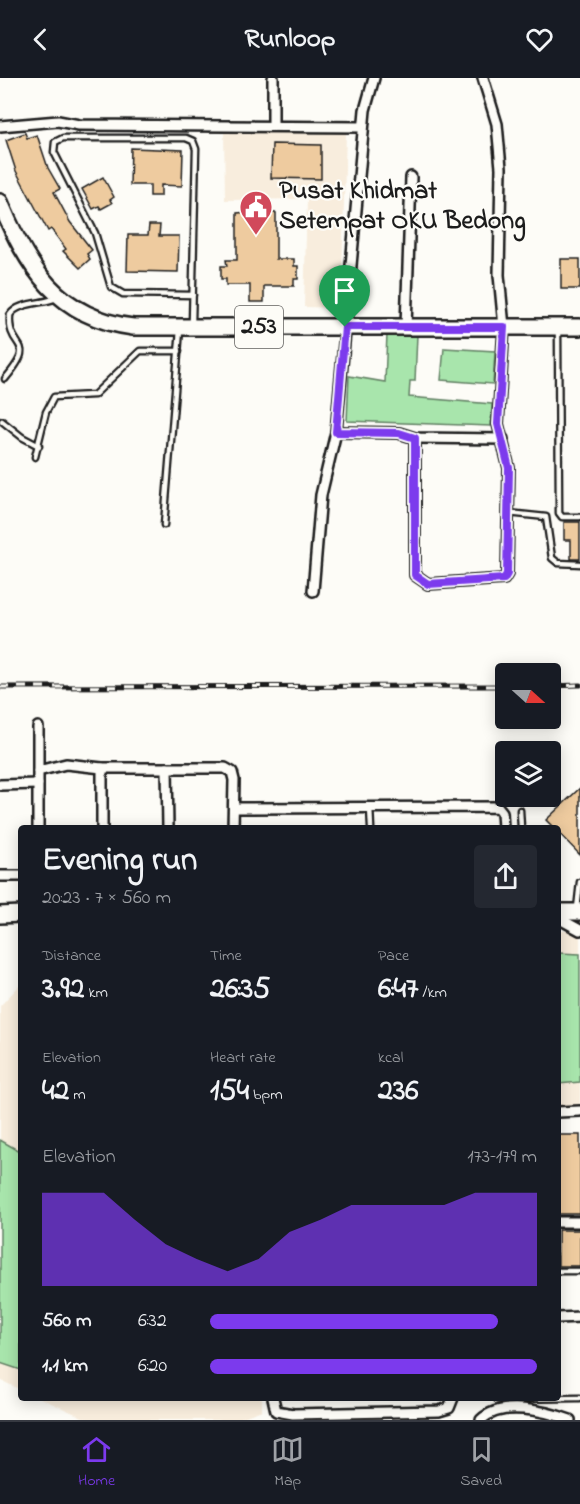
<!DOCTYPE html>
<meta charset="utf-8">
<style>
:root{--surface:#171b24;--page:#242831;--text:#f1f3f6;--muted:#9ea1a6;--line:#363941;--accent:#7c3aed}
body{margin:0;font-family:"Indie Flower",sans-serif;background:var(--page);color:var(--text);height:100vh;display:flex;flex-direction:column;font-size:22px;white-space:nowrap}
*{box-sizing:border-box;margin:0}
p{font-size:20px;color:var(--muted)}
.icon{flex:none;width:33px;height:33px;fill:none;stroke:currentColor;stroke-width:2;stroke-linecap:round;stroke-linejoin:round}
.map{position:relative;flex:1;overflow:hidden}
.side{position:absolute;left:18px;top:747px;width:543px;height:576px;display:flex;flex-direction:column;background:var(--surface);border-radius:6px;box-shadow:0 3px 15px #0003}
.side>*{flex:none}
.needle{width:39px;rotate:111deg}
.fabs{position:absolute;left:495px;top:585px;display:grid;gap:12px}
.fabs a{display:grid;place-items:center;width:66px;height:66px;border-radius:6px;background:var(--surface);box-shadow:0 3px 15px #0003;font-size:30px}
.pin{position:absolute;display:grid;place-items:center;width:51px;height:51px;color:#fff;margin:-62px -26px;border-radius:50% 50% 50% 0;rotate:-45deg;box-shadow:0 0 6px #0007}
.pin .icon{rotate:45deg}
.round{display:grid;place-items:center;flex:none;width:63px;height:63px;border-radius:6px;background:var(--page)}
.head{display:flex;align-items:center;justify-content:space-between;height:102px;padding:0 24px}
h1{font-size:33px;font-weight:700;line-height:45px}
.figures{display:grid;grid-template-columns:repeat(3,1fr);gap:9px;height:102px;padding:6px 24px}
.figures div{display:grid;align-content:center}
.figures b{font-size:30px;font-weight:700}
.figures small{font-size:16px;font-weight:400}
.figures p{font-size:16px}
.chart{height:168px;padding:12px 24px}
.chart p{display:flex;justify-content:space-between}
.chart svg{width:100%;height:108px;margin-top:6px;fill:var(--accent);opacity:.7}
ul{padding:0 24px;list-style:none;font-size:20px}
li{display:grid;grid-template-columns:96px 72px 1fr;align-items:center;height:45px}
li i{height:15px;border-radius:8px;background:var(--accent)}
header{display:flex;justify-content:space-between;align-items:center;height:78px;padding:0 24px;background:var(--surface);font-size:27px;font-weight:700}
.menu{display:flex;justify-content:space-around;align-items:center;height:84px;border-top:2px solid var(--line);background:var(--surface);font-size:16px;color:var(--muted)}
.menu a{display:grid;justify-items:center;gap:3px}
.menu .selected{color:var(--accent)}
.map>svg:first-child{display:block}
</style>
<header><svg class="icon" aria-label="back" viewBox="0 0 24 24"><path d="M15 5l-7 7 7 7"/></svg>Runloop<svg class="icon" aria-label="heart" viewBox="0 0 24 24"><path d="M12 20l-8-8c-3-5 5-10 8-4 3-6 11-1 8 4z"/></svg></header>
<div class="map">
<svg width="580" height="1342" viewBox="0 0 580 1342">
<rect width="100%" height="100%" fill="#fdfcf7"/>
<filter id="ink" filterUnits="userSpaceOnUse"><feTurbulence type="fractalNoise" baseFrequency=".0167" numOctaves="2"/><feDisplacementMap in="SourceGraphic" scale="12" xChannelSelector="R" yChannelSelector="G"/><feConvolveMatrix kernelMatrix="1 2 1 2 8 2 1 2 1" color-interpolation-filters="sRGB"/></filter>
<g filter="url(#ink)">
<!-- built -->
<g fill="#f8eddd">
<polygon points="224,52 346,55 341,230 304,229 307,121 225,122"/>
<polygon points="558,853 573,853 580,857 580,1027 558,1028"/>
<polygon points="21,906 21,1312 0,1302 0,928"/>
<polygon points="40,1320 262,1320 262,1332 235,1342 89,1342"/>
</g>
<!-- green -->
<g fill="#a8e5ac" stroke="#628064" stroke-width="1.5">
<polygon points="387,256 417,257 415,303 410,303 409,319 492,326 491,348 347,343 349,298 385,304"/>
<polygon points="444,270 495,273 493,306 441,302"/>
<polygon points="558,875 580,876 580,1004 558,1006"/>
<polygon points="0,1062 21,1074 21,1292 0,1285"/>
</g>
<!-- building -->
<g fill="#eecb9f" stroke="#1c1c1c" stroke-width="1.5">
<polygon points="25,55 27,60 37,57 48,90 60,111 54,114 70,144 92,172 87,176 90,181 80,190 63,173 66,171 51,151 48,153 16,93 6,62"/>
<polygon points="272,66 321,67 321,101 271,100"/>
<polygon points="131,70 183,72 182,108 161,107 161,118 150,118 150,107 130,107"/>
<polygon points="103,99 114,119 110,122 112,125 101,131 99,128 93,131 82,111"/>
<polygon points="263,124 263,135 276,135 276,181 294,181 294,188 298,188 298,201 294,201 294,208 264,208 264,224 250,224 250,207 226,207 226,201 221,201 221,188 227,188 226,182 237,182 237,135 250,134 250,125"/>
<polygon points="149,147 160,147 159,158 179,158 178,194 127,193 128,157 148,157"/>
<rect x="561" y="181" width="19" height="30"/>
<polygon points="564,444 580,444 580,481 571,481 571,462 564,462"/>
<polygon points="580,710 580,777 558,754 558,750 554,750 546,742"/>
<rect x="558" y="1057" width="22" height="79"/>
<rect x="558" y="1152" width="22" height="36"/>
</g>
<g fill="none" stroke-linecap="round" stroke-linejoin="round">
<!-- service casing -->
<g stroke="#1c1c1c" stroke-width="9">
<g id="service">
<polyline points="192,245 196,71 193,63 186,60 63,60 55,64 54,74 95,155 111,209 123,216 193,217"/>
<polyline points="558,251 559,435 562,439 580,439"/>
<path d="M5 301C40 260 7 274 10 237 18 224 43 226 57 220"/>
<polyline points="2,343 22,359 39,368"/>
<polyline points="35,379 46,334 54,319 94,317 140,273 179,273"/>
<polyline points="508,435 546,439 552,480 558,485 580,486"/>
<polyline points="164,447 180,252"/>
<polyline points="370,729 371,750"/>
<polyline points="520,732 521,750"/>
<polyline points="577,831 580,804"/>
<polyline points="558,1193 580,1193"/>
<polyline points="497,1321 580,1320"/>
</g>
</g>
<!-- minor casing -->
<g stroke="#1c1c1c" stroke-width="14">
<g id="minor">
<polyline points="0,48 58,43 79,47 363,49"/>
<polyline points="273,48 273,0"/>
<polyline points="406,249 411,99"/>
<polyline points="336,354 399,355 415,360 503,361"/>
<polyline points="415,360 415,497 428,506 504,501 507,496 509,390 498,346 504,249 499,197 501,90 497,46 483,0"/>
<polyline points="313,513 321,417 336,354 365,32 374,0"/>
<polyline points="102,690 102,750"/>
<polyline points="167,690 168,750"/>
<polyline points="38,693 66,686 102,690 225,690 232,694 234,702 233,750"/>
<polyline points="0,707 38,706"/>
<polyline points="234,730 498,729 502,734 503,750"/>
<polyline points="38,750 38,649"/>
<polyline points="0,798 21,798"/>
<polyline points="558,840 580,852"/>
<polyline points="558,1034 580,1033"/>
<polyline points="558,1144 580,1144"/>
<polyline points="558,1240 580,1239"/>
<polyline points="273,1320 276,1333 293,1336 439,1333 449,1330 453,1320"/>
<path d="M481 1342C501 1322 546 1333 570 1342"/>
</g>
</g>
<!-- primary casing -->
<g stroke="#1c1c1c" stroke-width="20">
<g id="primary">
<path d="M0 124C27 189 58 240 133 249H580"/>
<polyline points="558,834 580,834"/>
<polyline points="0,837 21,836"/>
</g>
</g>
<!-- service -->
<use href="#service" stroke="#fdfcf7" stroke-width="4.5"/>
<!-- minor -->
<use href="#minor" stroke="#fdfcf7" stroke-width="9"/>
<!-- primary -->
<use href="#primary" stroke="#fdfcf7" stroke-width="15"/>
<!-- rail casing -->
<g stroke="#1c1c1c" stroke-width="5">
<g id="rail">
<polyline points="550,608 580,607"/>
<polyline points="0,609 506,608"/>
</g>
</g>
<!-- rail -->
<use href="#rail" stroke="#fdfcf7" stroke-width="3" stroke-dasharray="9" stroke-linecap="butt"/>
</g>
</g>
<g fill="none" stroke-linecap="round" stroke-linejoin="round" filter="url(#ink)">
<!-- route casing -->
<g stroke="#fff" stroke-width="12">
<polygon id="route" points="345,249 504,249 498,346 509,390 507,496 504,501 428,506 415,497 415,360 399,355 336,354"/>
</g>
<!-- route -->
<use href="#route" stroke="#7c3aed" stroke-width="8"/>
</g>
<!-- icons -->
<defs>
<g id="civic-pin" transform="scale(1.725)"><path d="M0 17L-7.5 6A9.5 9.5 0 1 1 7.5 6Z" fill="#d1495b" stroke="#fdfcf7"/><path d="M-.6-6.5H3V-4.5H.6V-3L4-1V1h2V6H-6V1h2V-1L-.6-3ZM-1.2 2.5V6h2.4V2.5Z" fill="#fff"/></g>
</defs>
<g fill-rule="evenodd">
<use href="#civic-pin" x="256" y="129"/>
</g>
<g text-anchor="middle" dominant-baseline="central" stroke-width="4.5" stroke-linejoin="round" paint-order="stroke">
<!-- shield labels -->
<rect fill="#fdfcf7" stroke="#605f5e" stroke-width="1.5" x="235" y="228" width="48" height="42" rx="4.5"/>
<g font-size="24" font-weight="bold" fill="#1c1c1c">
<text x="259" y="249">253</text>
</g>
<!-- poi labels -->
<g font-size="26" font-weight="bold" fill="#1c1c1c" stroke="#fdfcf7" text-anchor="start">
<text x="279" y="114">Pusat Khidmat<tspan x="279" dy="30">Setempat OKU Bedong</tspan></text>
</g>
</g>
</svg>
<div class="fabs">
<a><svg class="needle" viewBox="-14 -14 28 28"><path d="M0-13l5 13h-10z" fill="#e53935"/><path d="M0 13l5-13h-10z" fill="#9ea1a6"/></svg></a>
<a><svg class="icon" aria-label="layers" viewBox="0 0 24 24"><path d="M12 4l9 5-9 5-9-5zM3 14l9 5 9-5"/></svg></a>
</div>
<div class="pin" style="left:345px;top:249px;background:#1e9e55"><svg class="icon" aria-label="arrive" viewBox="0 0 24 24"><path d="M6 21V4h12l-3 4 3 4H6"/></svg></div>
<section class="side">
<div class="head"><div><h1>Evening run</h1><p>20:23 · 7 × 560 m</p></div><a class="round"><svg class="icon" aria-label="share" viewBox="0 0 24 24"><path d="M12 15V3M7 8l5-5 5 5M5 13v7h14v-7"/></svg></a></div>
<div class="figures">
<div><p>Distance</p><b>3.92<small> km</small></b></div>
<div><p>Time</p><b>26:35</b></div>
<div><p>Pace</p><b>6:47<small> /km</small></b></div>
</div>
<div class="figures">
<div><p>Elevation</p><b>42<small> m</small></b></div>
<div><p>Heart rate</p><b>154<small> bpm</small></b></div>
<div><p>kcal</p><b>236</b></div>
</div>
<div class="chart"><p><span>Elevation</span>173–179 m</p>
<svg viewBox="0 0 160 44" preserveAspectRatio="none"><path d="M0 44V6L10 6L20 6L30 17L40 27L50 33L60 38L70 33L80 22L90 17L100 11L110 11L120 11L130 11L140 6L150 6L160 6V44z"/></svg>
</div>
<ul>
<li><b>560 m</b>6:32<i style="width:88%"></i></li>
<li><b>1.1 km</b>6:20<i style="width:100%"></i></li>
</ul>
</section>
</div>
<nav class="menu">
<a class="selected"><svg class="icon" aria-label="home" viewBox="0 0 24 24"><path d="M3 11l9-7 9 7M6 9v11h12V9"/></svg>Home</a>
<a><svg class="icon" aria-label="map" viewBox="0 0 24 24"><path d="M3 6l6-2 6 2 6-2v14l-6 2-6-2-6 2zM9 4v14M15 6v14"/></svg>Map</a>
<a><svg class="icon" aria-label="saved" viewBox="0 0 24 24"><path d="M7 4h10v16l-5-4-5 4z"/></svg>Saved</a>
</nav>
